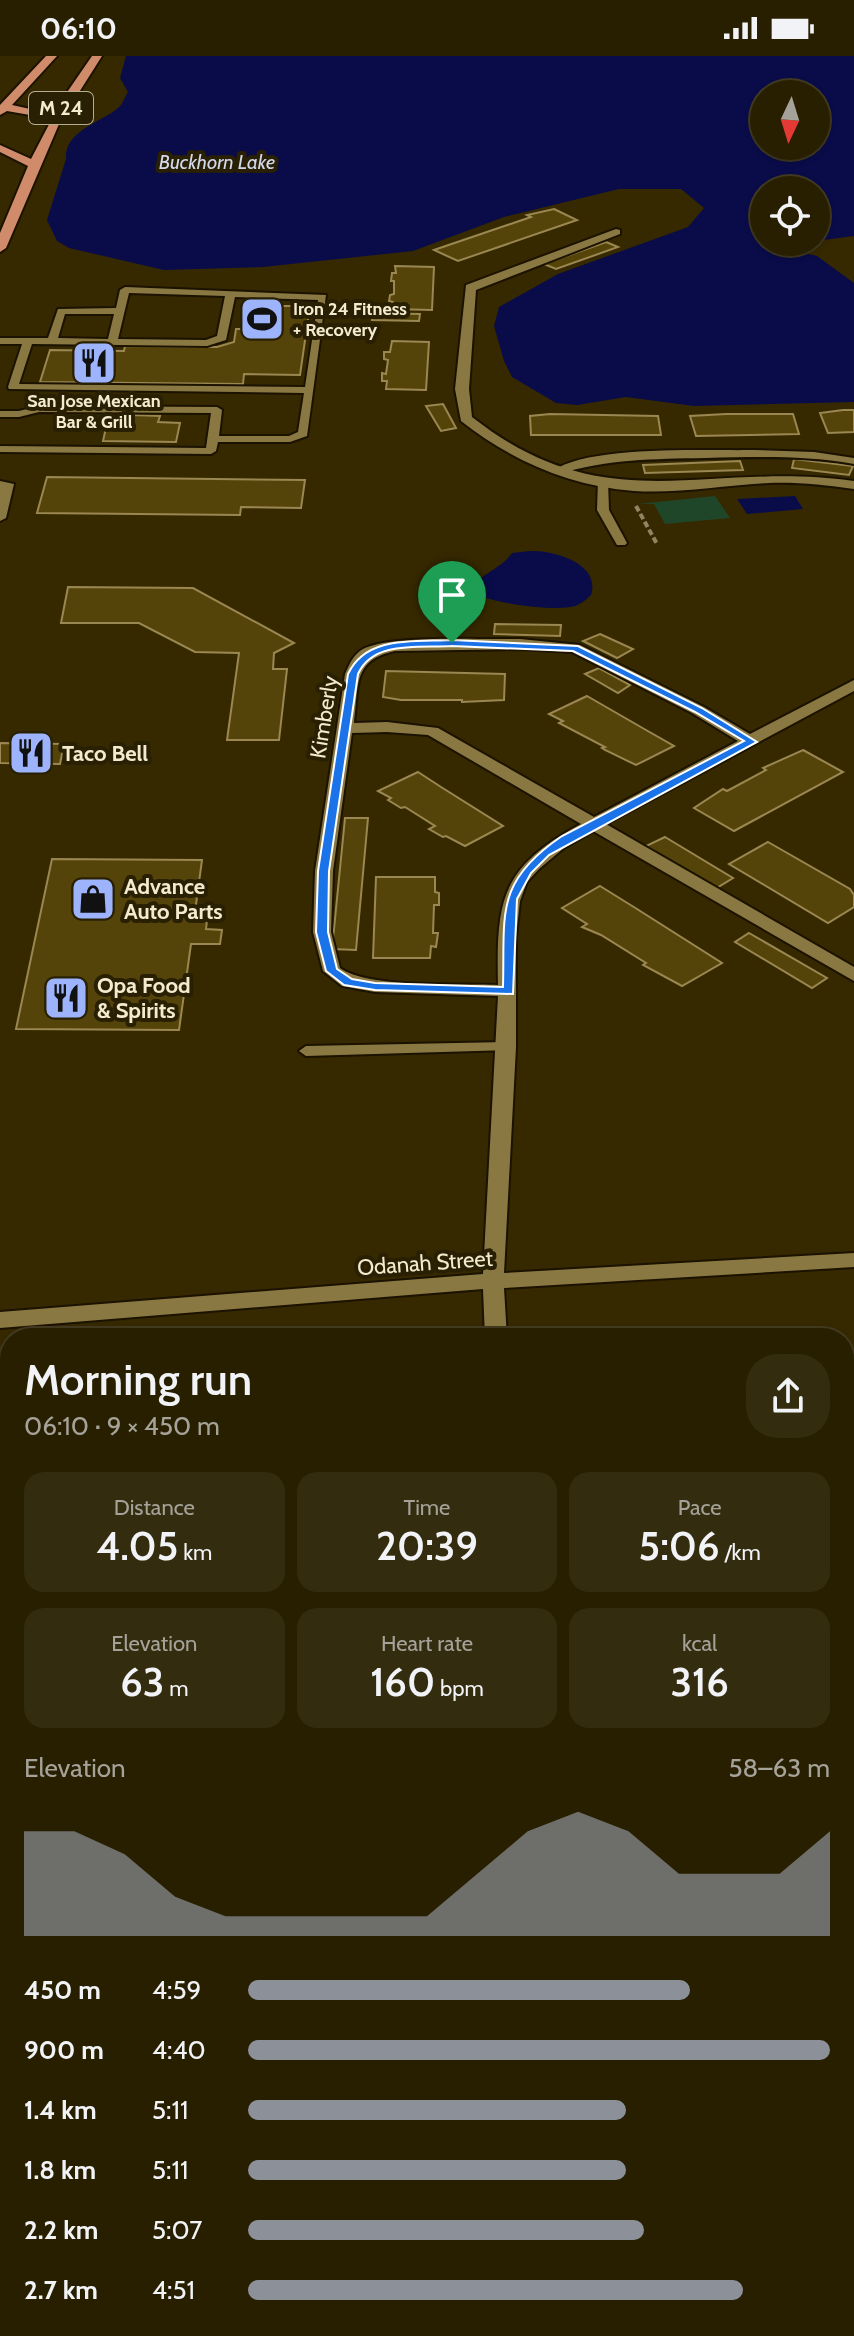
<!DOCTYPE html>
<meta charset="utf-8">
<style>
:root{--surface:#281f00;--page:#342c0f;--text:#f1f3f6;--muted:#a5a299;--line:#443d22;--accent:#8c9099}
body{margin:0;font-family:Cabin,sans-serif;background:var(--page);color:var(--text);height:100vh;display:flex;flex-direction:column;font-size:30px;white-space:nowrap}
*{box-sizing:border-box;margin:0}
p{font-size:26px;color:var(--muted)}
.icon{flex:none;width:44px;height:44px;fill:none;stroke:currentColor;stroke-width:2;stroke-linecap:round;stroke-linejoin:round}
.map{position:relative;flex:1;overflow:hidden}
.sheet{position:absolute;left:0px;top:1272px;width:854px;height:1008px;display:flex;flex-direction:column;background:var(--surface);border-radius:32px 32px 0 0;box-shadow:0 2px 6px #0004,0 0 0 2px var(--line)}
.sheet>*{flex:none}
.needle{width:52px;rotate:184deg}
.fabs{position:absolute;left:750px;top:24px;display:grid;gap:16px}
.fabs a{display:grid;place-items:center;width:80px;height:80px;border-radius:50%;background:var(--surface);box-shadow:0 2px 6px #0004,0 0 0 2px var(--line);font-size:40px}
.pin{position:absolute;display:grid;place-items:center;width:68px;height:68px;color:#fff;margin:-82px -34px;border-radius:50% 50% 50% 0;rotate:-45deg;box-shadow:0 0 8px #0007}
.pin .icon{rotate:45deg}
.round{display:grid;place-items:center;flex:none;width:84px;height:84px;border-radius:32px;background:var(--page)}
.head{display:flex;align-items:center;justify-content:space-between;height:136px;padding:0 24px}
h1{font-size:44px;font-weight:600;line-height:60px}
.figures{display:grid;grid-template-columns:repeat(3,1fr);gap:12px;height:136px;padding:8px 24px}
.figures div{display:grid;align-content:center;border-radius:20px;background:var(--page);text-align:center}
.figures b{font-size:40px;font-weight:600}
.figures small{font-size:22px;font-weight:400}
.figures p{font-size:22px}
.chart{height:224px;padding:16px 24px}
.chart p{display:flex;justify-content:space-between}
.chart svg{width:100%;height:144px;margin-top:8px;fill:var(--accent);opacity:.7}
ul{padding:0 24px;list-style:none;font-size:26px}
li{display:grid;grid-template-columns:128px 96px 1fr;align-items:center;height:60px}
li i{height:20px;border-radius:10px;background:var(--accent)}
.status{display:flex;justify-content:space-between;align-items:center;height:56px;padding:0 40px;background:var(--surface);direction:ltr}
.status svg{height:22px;fill:currentColor}
.map>svg:first-child{display:block}
</style>
<div class="status"><b>06:10</b><svg viewBox="0 0 49 12"><path d="M0 12V9h3v3zM5 12V6h3v6zM10 12V3h3v9zM15 12V0h3v12zM26 1h20v11H26zM47 4h2v5h-2z"/></svg></div>
<div class="map">
<svg width="854" height="2280" viewBox="0 0 854 2280">
<rect width="100%" height="100%" fill="#362900"/>
<!-- green -->
<polygon fill="#1f4629" points="715,440 730,462 665,468 654,448 638,448"/>
<!-- water -->
<g fill="#090c49" fill-rule="evenodd">
<path d="M126 0H854V180L816 185V134H764V186H778L791 194 817 200 854 227V346L694 350 626 341 577 349 556 347 512 321 504 305 494 270 499 251 558 218 688 171 704 152 681 133H619L504 161 413 195 263 211 164 214 69 192 57 185 47 164 66 103C64 75 100 67 118 52 123 48 124 42 128 36L120 22ZM816 38V90H764V38Z"/>
<polygon points="795,440 803,453 747,458 737,443"/>
<path d="M530 495C555 494 601 508 591 539 587 543 581 548 575 550 556 556 483 547 469 534 481 517 501 513 512 497Z"/>
<polygon points="854,1566 854,2280 0,2280 0,2020 10,2009 10,2270 844,2270 844,1568"/>
</g>
<!-- building -->
<g fill="#554409" stroke="#9a8751" stroke-width="2">
<polygon points="554,153 577,164 458,205 434,194 531,161 527,159"/>
<polygon points="606,186 618,191 556,213 544,208"/>
<polygon points="395,210 434,211 432,254 391,253 393,246 389,245 390,239 394,238 394,225 391,225 392,217 396,217"/>
<polygon points="269,250 310,250 300,319 244,318 243,328 40,326 50,294 124,295 125,290 217,291 234,286 236,273 245,273 248,254 268,254"/>
<polygon points="373,257 420,258 419,265 372,264"/>
<polygon points="392,285 429,286 426,334 386,333 387,325 382,325 382,317 386,318 388,304 384,303 384,296 390,296"/>
<polygon points="443,348 456,372 441,375 426,350"/>
<polygon points="843,354 854,354 854,376 828,377 820,357"/>
<polygon points="550,358 658,360 661,379 531,379 530,360"/>
<polygon points="726,358 793,358 799,378 696,380 690,360"/>
<polygon points="133,359 160,360 158,366 180,367 176,386 103,385 107,367 132,367"/>
<polygon points="794,403 853,410 849,419 792,412"/>
<polygon points="740,405 743,414 645,417 643,409"/>
<polygon points="47,421 305,424 301,452 241,451 240,459 37,457"/>
<polygon points="68,531 193,532 294,587 274,597 273,613 287,613 279,684 227,684 239,597 195,596 139,567 61,567"/>
<polygon points="495,568 561,569 560,580 494,578"/>
<polygon points="600,578 633,593 617,602 583,585"/>
<polygon points="599,612 630,629 618,637 585,618"/>
<polygon points="386,615 505,618 504,644 462,646 462,644 401,644 383,641"/>
<polygon points="587,640 646,674 674,690 636,709 605,694 602,692 605,691 559,667 563,665 549,658"/>
<polygon points="0,687 64,688 60,708 0,707"/>
<polygon points="803,694 843,716 734,775 694,752 723,733 727,735 766,714 763,712"/>
<polygon points="418,716 441,731 503,770 465,790 446,780 443,781 429,773 435,770 405,751 401,752 388,744 391,742 378,735"/>
<polygon points="345,762 368,762 356,894 332,893"/>
<polygon points="665,781 733,822 715,833 646,790"/>
<polygon points="768,786 850,833 854,839 854,851 828,867 729,808"/>
<polygon points="52,803 202,804 195,856 208,856 206,873 222,874 220,888 191,888 179,974 16,973"/>
<polygon points="376,821 435,821 435,836 439,837 439,849 434,849 433,877 438,877 436,891 431,890 430,902 373,902"/>
<polygon points="600,830 637,853 722,907 682,930 643,909 646,907 601,879 582,871 587,868 562,852"/>
<polygon points="749,877 827,922 812,932 735,886"/>
<polygon points="0,1324 10,1324 10,1360 0,1359"/>
<polygon points="854,1442 854,1510 844,1512 844,1444"/>
<polygon points="0,1808 10,1814 10,1927 0,1938"/>
</g>
<g fill="none" stroke-linecap="round" stroke-linejoin="round">
<!-- service casing -->
<g stroke="#1b1200" stroke-width="4">
<g id="service">
<path d="M125 231 326 239 307 380 290 386H218L216 395 211 398 0 396V390L206 392 211 357 39 356 19 361H0V355H19L39 350 217 351 222 354 219 380H289L298 376 304 337 9 333 8 331 22 288H0V282H48L58 253 116 252 120 234ZM129 237 225 240 217 280 206 284 118 283ZM235 241 318 244 305 331 19 328 32 288 207 290 226 284ZM65 258H114L108 283 58 282Z"/>
<path d="M754 394 814 396 854 402V408C804 399 756 401 705 402 652 403 610 403 558 418L553 415C588 389 707 395 754 394Z"/>
<polygon points="598,423 608,425 609,454 627,487 625,489 617,489 597,454"/>
<polygon points="0,425 14,428 6,462 0,465"/>
<polygon points="507,986 514,991 512,994 306,1000 299,995 306,990"/>
</g>
</g>
<!-- minor casing -->
<g stroke="#1b1200" stroke-width="4">
<g id="minor">
<path d="M616 173 620 174V178L476 234 469 333 472 361C607 467 704 404 854 425V433C825 429 798 426 769 427 724 429 679 438 634 435 569 430 512 405 461 365L455 333 466 229Z"/>
<path d="M520 583 580 589 704 651 750 678 854 624V635L606 768 854 911V925L593 775 564 792 539 813 527 826 520 845 516 881V991L504 1217 854 1197V1211L504 1232 507 1282H485L483 1233 0 1272V1256L483 1218 498 940 375 936 342 930 323 915 313 876 315 815 345 618C350 607 353 599 363 593 391 578 485 584 520 583ZM520 593 572 596 692 657 738 685 594 761 438 672 387 666 354 667C359 630 352 604 395 595ZM387 676 428 679 581 768C501 811 496 843 498 929 459 927 370 933 340 912L331 876 333 815 352 677Z"/>
<polygon points="854,1357 854,1373 844,1376 844,1360"/>
<polygon points="10,1534 10,1552 0,1553 0,1535"/>
<polygon points="10,1677 10,1704 0,1709 0,1681"/>
</g>
</g>
<!-- primary casing -->
<g stroke="#1b1200" stroke-width="4">
<polygon id="primary" points="46,0 57,0 12,49 30,53 59,48 92,0 102,0 59,68 6,192 0,196 0,177 28,110 0,96 0,89 31,103 56,55 30,59 7,55 0,59 0,49"/>
</g>
<!-- path -->
<polyline stroke="#908462" stroke-width="4" stroke-dasharray="6 3" stroke-linecap="butt" points="636,450 657,488"/>
<!-- service -->
<use href="#service" fill="#8a7842" fill-rule="evenodd"/>
<!-- minor -->
<use href="#minor" fill="#8a7842" fill-rule="evenodd"/>
<!-- primary -->
<use href="#primary" fill="#d08b6b" fill-rule="evenodd"/>
</g>
<!-- route -->
<path fill="#1a73e8" stroke="#fff" stroke-width="2" fill-rule="evenodd" d="M452 584 578 590 702 652 757 686 549 799 531 817 517 843 513 938 375 934 344 929 326 915 316 876 318 815 348 618C366 579 415 586 452 584ZM452 590 573 595 695 656 744 685 562 780C494 826 505 858 503 931L375 927 352 923 337 913 328 876 329 815 358 618C373 584 420 592 452 590Z"/>
<!-- icons -->
<defs>
<g id="stadium-square" transform="scale(2.3)"><rect x="-9" y="-9" width="18" height="18" rx="4" fill="#9db4fd" stroke="#292004"/><path d="M0-5a6.5 5 0 1 0 0 10a6.5 5 0 1 0 0-10ZM-3.5-1.8h7v3.6h-7Z" fill="#111"/></g>
<g id="restaurant-square" transform="scale(2.3)"><rect x="-9" y="-9" width="18" height="18" rx="4" fill="#9db4fd" stroke="#292004"/><path d="M-5-6h1v4h1v-4h1v4h1v-4h1v5L-1.5 .5V6h-2V.5L-5-1ZM5-6V6H3V1.5H1.5Q1.5-4 5-6Z" fill="#111"/></g>
<g id="shop-square" transform="scale(2.3)"><rect x="-9" y="-9" width="18" height="18" rx="4" fill="#9db4fd" stroke="#292004"/><path d="M-5-2.5h2.3a2.7 3.5 0 0 1 5.4 0H5L5.5 6h-11ZM-1.5-2.5h3a1.5 2.3 0 0 0-3 0Z" fill="#111"/></g>
</defs>
<g fill-rule="evenodd">
<use href="#stadium-square" x="262" y="263"/>
<use href="#restaurant-square" x="94" y="307"/>
<use href="#restaurant-square" x="31" y="697"/>
<use href="#shop-square" x="93" y="843"/>
<use href="#restaurant-square" x="66" y="942"/>
</g>
<g text-anchor="middle" dominant-baseline="central" stroke-width="8" stroke-linejoin="round" paint-order="stroke">
<!-- far-poi labels -->
<g font-size="18" font-weight="bold" fill="#f4eacf" stroke="#292004" text-anchor="start">
<text x="293" y="253">Iron 24 Fitness<tspan x="293" dy="21">+ Recovery</tspan></text>
<text x="94" y="345" text-anchor="middle">San Jose Mexican<tspan x="94" dy="21">Bar &amp; Grill</tspan></text>
</g>
<!-- shield labels -->
<rect fill="#292004" stroke="#b7ad92" stroke-width="2" x="29" y="36" width="64" height="32" rx="6"/>
<g font-size="20" font-weight="bold" fill="#f4eacf">
<text x="61" y="52">M 24</text>
</g>
<!-- far-water labels -->
<g font-size="20" font-style="italic" fill="#d2d9ec" stroke="#292004">
<text x="217" y="106">Buckhorn Lake</text>
</g>
<!-- street labels -->
<g font-size="22" fill="#f4eacf" stroke="#292004">
<text transform="translate(324 661) rotate(-81)">Kimberly</text>
<text transform="translate(425 1207) rotate(-4)">Odanah Street</text>
</g>
<!-- poi labels -->
<g font-size="22" font-weight="bold" fill="#f4eacf" stroke="#292004" text-anchor="start">
<text x="62" y="697">Taco Bell</text>
<text x="124" y="830">Advance<tspan x="124" dy="25">Auto Parts</tspan></text>
<text x="97" y="929">Opa Food<tspan x="97" dy="25">&amp; Spirits</tspan></text>
</g>
</g>
</svg>
<div class="fabs">
<a><svg class="needle" viewBox="-14 -14 28 28"><path d="M0-13l5 13h-10z" fill="#e53935"/><path d="M0 13l5-13h-10z" fill="#a5a299"/></svg></a>
<a><svg class="icon" aria-label="locate" viewBox="0 0 24 24"><circle cx="12" cy="12" r="6"/><path d="M12 2v4M12 18v4M2 12h4M18 12h4"/></svg></a>
</div>
<div class="pin" style="left:452px;top:587px;background:#1e9e55"><svg class="icon" aria-label="arrive" viewBox="0 0 24 24"><path d="M6 21V4h12l-3 4 3 4H6"/></svg></div>
<section class="sheet">
<div class="head"><div><h1>Morning run</h1><p>06:10 · 9 × 450 m</p></div><a class="round"><svg class="icon" aria-label="share" viewBox="0 0 24 24"><path d="M12 15V3M7 8l5-5 5 5M5 13v7h14v-7"/></svg></a></div>
<div class="figures">
<div><p>Distance</p><b>4.05<small> km</small></b></div>
<div><p>Time</p><b>20:39</b></div>
<div><p>Pace</p><b>5:06<small> /km</small></b></div>
</div>
<div class="figures">
<div><p>Elevation</p><b>63<small> m</small></b></div>
<div><p>Heart rate</p><b>160<small> bpm</small></b></div>
<div><p>kcal</p><b>316</b></div>
</div>
<div class="chart"><p><span>Elevation</span>58–63 m</p>
<svg viewBox="0 0 160 44" preserveAspectRatio="none"><path d="M0 44V12L10 12L20 19L30 32L40 38L50 38L60 38L70 38L80 38L90 25L100 12L110 6L120 12L130 25L140 25L150 25L160 12V44z"/></svg>
</div>
<ul>
<li><b>450 m</b>4:59<i style="width:76%"></i></li>
<li><b>900 m</b>4:40<i style="width:100%"></i></li>
<li><b>1.4 km</b>5:11<i style="width:65%"></i></li>
<li><b>1.8 km</b>5:11<i style="width:65%"></i></li>
<li><b>2.2 km</b>5:07<i style="width:68%"></i></li>
<li><b>2.7 km</b>4:51<i style="width:85%"></i></li>
</ul>
</section>
</div>
